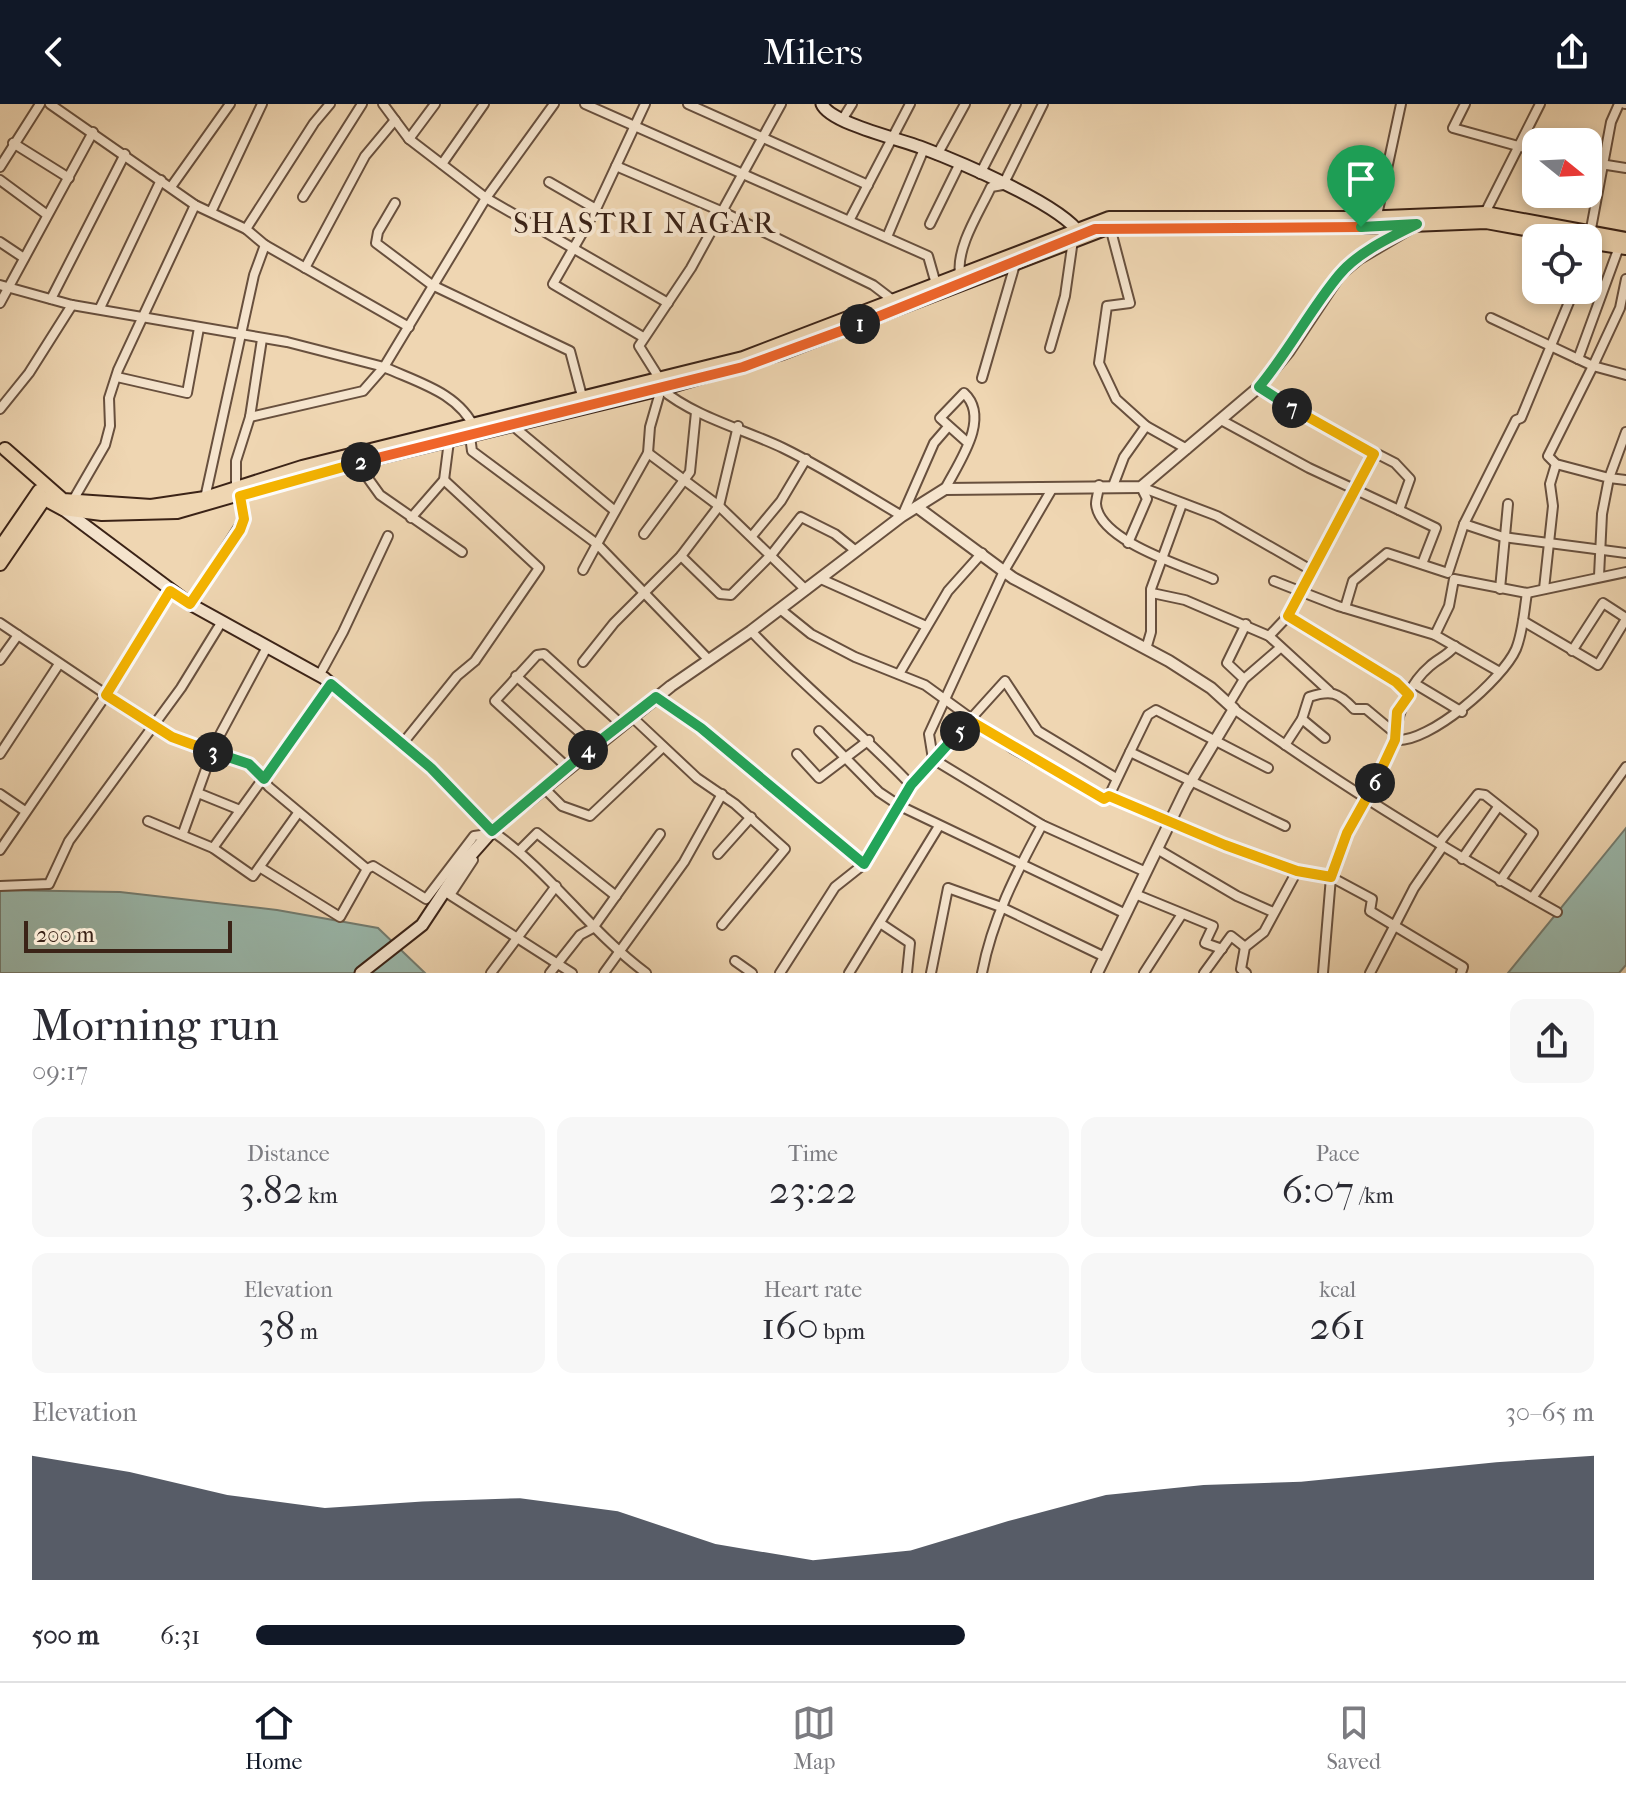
<!DOCTYPE html>
<meta charset="utf-8">
<style>
:root{--surface:#fff;--page:#f7f7f7;--text:#2b2b33;--muted:#7c7c81;--line:#e1e1e2;--accent:#111827}
body{margin:0;font-family:"IM FELL French Canon",serif;background:var(--page);color:var(--text);height:100vh;display:flex;flex-direction:column;font-size:30px;white-space:nowrap}
*{box-sizing:border-box;margin:0}
p{font-size:26px;color:var(--muted)}
.icon{flex:none;width:44px;height:44px;fill:none;stroke:currentColor;stroke-width:2;stroke-linecap:round;stroke-linejoin:round}
.map{position:relative;height:869px;overflow:hidden}
.sheet{display:flex;flex-direction:column;background:var(--surface);flex:1}
.sheet>*{flex:none}
.needle{width:52px;rotate:108deg}
.buttons{position:absolute;left:1522px;top:24px;display:grid;gap:16px}
.buttons a{display:grid;place-items:center;width:80px;height:80px;border-radius:16px;background:var(--surface);box-shadow:0 4px 12px #0003;font-size:40px}
.scale{position:absolute;left:24px;bottom:20px;width:208px;box-sizing:border-box;padding-left:8px;border:4px solid #3b2317;border-top:0;font-size:22px;line-height:28px;white-space:nowrap;color:#3b2317;-webkit-text-stroke:6px #f5e4cd;paint-order:stroke}
.pin{position:absolute;display:grid;place-items:center;width:68px;height:68px;color:#fff;margin:-82px -34px;border-radius:50% 50% 50% 0;rotate:-45deg;box-shadow:0 0 8px #0007}
.pin .icon{rotate:45deg}
.km{position:absolute;width:40px;height:40px;margin:-20px;border-radius:50%;background:#222;color:#fff;font-size:22px;line-height:40px;text-align:center}
.round{display:grid;place-items:center;flex:none;width:84px;height:84px;border-radius:16px;background:var(--page)}
.headline{display:flex;align-items:center;justify-content:space-between;height:136px;padding:0 32px}
h1{font-size:44px;font-weight:600;line-height:60px}
.figures{display:grid;grid-template-columns:repeat(3,1fr);gap:12px;height:136px;padding:8px 32px}
.figures div{display:grid;align-content:center;border-radius:16px;background:var(--page);text-align:center}
.figures b{font-size:40px;font-weight:600}
.figures small{font-size:22px;font-weight:400}
.figures p{font-size:22px}
.chart{height:224px;padding:16px 32px}
.chart p{display:flex;justify-content:space-between}
.chart svg{width:100%;height:144px;margin-top:8px;fill:var(--accent);opacity:.7}
ul{padding:0 32px;list-style:none;font-size:26px}
li{display:grid;grid-template-columns:128px 96px 1fr;align-items:center;height:60px}
li i{height:20px;border-radius:10px;background:var(--accent)}
header{display:flex;justify-content:space-between;align-items:center;height:104px;padding:0 32px;background:var(--accent);color:#fff;font-size:36px;font-weight:600}
.menu{display:flex;justify-content:space-around;align-items:center;height:112px;border-top:2px solid var(--line);background:var(--surface);font-size:22px;color:var(--muted)}
.menu a{display:grid;justify-items:center;gap:4px}
.menu .active{color:var(--accent)}
.map>svg:first-child{display:block}
</style>
<header><svg class="icon" aria-label="back" viewBox="0 0 24 24"><path d="M15 5l-7 7 7 7"/></svg>Milers<svg class="icon" aria-label="share" viewBox="0 0 24 24"><path d="M12 15V3M7 8l5-5 5 5M5 13v7h14v-7"/></svg></header>
<div class="map">
<svg width="1626" height="869" viewBox="0 0 1626 869">
<rect width="100%" height="100%" fill="#efd6b2"/>
<filter id="stains"><feTurbulence type="fractalNoise" baseFrequency=".0025" numOctaves="4"/><feColorMatrix values="0 0 0 0 .2 0 0 0 0 .09 0 0 0 0 .02 0 0 0 .5 -.17"/></filter>
<radialGradient id="worn" r=".72"><stop offset=".6" stop-color="#630" stop-opacity="0"/><stop offset="1" stop-color="#630" stop-opacity=".3"/></radialGradient>
<!-- water -->
<g fill="#9ab9ad" stroke="#747d71" stroke-width="2">
<polygon points="1626,724 1626,861 1619,869 1508,869"/>
<polygon points="0,786 120,788 277,806 378,824 425,869 0,869"/>
</g>
<g fill="none" stroke-linecap="round" stroke-linejoin="round">
<!-- minor casing -->
<g stroke="#68503e" stroke-width="12">
<g id="minor">
<polyline points="50,0 195,101 246,125"/>
<polyline points="330,0 314,19 246,125 265,141 409,223"/>
<polyline points="383,0 409,35 486,94 668,199"/>
<polyline points="585,0 928,152 936,180"/>
<polyline points="688,0 868,81"/>
<polyline points="1465,0 1453,24 1536,47"/>
<polyline points="1625,0 1626,0"/>
<polyline points="842,16 852,0"/>
<polyline points="409,35 435,0"/>
<polyline points="13,39 69,74"/>
<polyline points="937,51 965,0"/>
<polyline points="1588,58 1626,64"/>
<polyline points="442,60 484,0"/>
<polyline points="616,62 723,108 873,181 894,197"/>
<polyline points="0,63 40,0"/>
<polyline points="980,70 1016,0"/>
<polyline points="0,76 46,110"/>
<polyline points="549,78 596,105"/>
<polyline points="171,83 230,0"/>
<polyline points="303,93 362,0"/>
<polyline points="395,99 378,128 376,139 432,181 570,247 583,296"/>
<polyline points="212,106 262,0"/>
<polyline points="1485,109 1540,0"/>
<polyline points="850,115 910,0"/>
<polyline points="1376,116 1401,0"/>
<polyline points="930,120 959,61"/>
<polyline points="1110,123 1130,199 1107,202 1099,259 1116,295 1146,322 1187,345"/>
<polyline points="1590,130 1611,18 1619,0"/>
<polyline points="887,133 924,45"/>
<polyline points="0,138 24,154"/>
<polyline points="305,164 365,52 395,16"/>
<path d="M960 170C956 143 980 107 991 83L1003 81 1043 0"/>
<polyline points="0,181 72,201 287,238 384,263 363,287 250,313"/>
<polyline points="51,195 125,50"/>
<polyline points="0,199 93,28"/>
<polyline points="100,204 161,76"/>
<polyline points="1491,214 1593,262 1620,204 1626,175"/>
<polyline points="643,233 553,180 596,105 645,0"/>
<polyline points="1050,244 1065,192 1073,136"/>
<polyline points="1578,255 1619,143"/>
<polyline points="117,273 187,289 199,224"/>
<polyline points="982,274 1016,157"/>
<polyline points="661,277 639,242 691,164 781,0"/>
<polyline points="0,305 29,269 72,201"/>
<polyline points="1221,316 1309,364 1399,406 1410,375 1395,359 1307,314 1259,283"/>
<polyline points="513,322 615,407"/>
<path d="M475 325C459 289 419 279 384 263L486 94 554 0"/>
<polyline points="1626,328 1609,374 1626,376"/>
<path d="M470 332 472 347 597 440 648 349 650 323 661 285C695 313 743 325 783 344 824 364 863 389 902 412L934 339 947 324"/>
<polyline points="648,349 719,402 806,486"/>
<polyline points="357,359 380,391 462,448"/>
<path d="M1099 381C1099 387 1096 394 1096 400 1099 437 1184 462 1213 475"/>
<polyline points="1113,382 1124,353 1146,322"/>
<path d="M945 385C959 358 991 314 964 289L940 314 968 339"/>
<polyline points="1052,385 1004,467 929,630 933,655 1042,721 1146,768"/>
<polyline points="205,394 254,171 265,141"/>
<polyline points="72,398 105,341 110,322 109,294 118,266 195,101"/>
<polyline points="1399,406 1436,424 1422,460"/>
<polyline points="411,414 444,376 449,337"/>
<polyline points="1464,420 1503,433 1626,449"/>
<polyline points="644,430 690,368 696,308"/>
<polyline points="752,432 781,397 806,355"/>
<polyline points="1128,439 1147,395 1141,383 1217,412 1311,466"/>
<polyline points="681,452 720,490 731,491 772,450 801,413 835,430 856,447"/>
<polyline points="583,466 597,440 709,556"/>
<polyline points="1599,472 1602,410 1609,374 1556,360 1548,352 1593,262 1626,271"/>
<polyline points="821,475 926,522"/>
<polyline points="1274,477 1338,502 1435,531 1449,502 1454,475 1527,489 1626,468"/>
<polyline points="1500,485 1508,400"/>
<polyline points="1544,485 1553,402 1550,380 1556,360"/>
<polyline points="1152,489 1185,496 1269,532 1329,587"/>
<polyline points="190,500 244,415 236,384 236,357 250,313 262,235"/>
<polyline points="1345,504 1353,477 1387,449 1448,469 1464,420 1516,316 1521,314 1574,186"/>
<polyline points="780,505 811,530 855,553 925,581 1012,644 1104,695 1109,692 1225,741 1297,767 1331,773 1372,795 1370,807 1463,863 1461,869"/>
<polyline points="1288,512 1396,578 1409,591"/>
<polyline points="1523,517 1598,561 1626,515"/>
<polyline points="0,519 153,622 172,633 249,660 269,683 367,765"/>
<path d="M751 527C802 581 860 627 911 681"/>
<polyline points="1435,531 1498,567"/>
<polyline points="1269,532 1288,512 1298,495 1374,350"/>
<polyline points="1146,545 1151,528 1151,485 1182,400"/>
<polyline points="1572,547 1603,499 1626,514"/>
<polyline points="0,556 18,531"/>
<polyline points="583,558 614,519 681,452 719,402 738,322"/>
<polyline points="899,570 948,487 982,449"/>
<polyline points="319,572 343,528 388,432"/>
<polyline points="516,572 594,641"/>
<polyline points="1244,575 1227,559 1246,520"/>
<polyline points="1417,581 1462,608"/>
<polyline points="656,593 701,624 864,760"/>
<polyline points="1229,600 1244,575 1280,544"/>
<path d="M1234 605C1338 680 1446 746 1557 808"/>
<polyline points="631,612 697,674 735,700 785,745 722,821"/>
<polyline points="819,627 879,688 900,702 1126,810"/>
<path d="M1396 631C1397 607 1411 578 1430 562 1439 554 1447 552 1455 542"/>
<path d="M1325 634 1302 615 1309 593C1331 586 1338 588 1354 605H1366L1396 630"/>
<polyline points="403,639 457,572 475,557 539,464 444,376"/>
<polyline points="1285,641 1302,615"/>
<polyline points="0,650 59,560"/>
<polyline points="797,650 819,674 869,636"/>
<polyline points="567,663 495,597 537,551 544,550 621,620"/>
<polyline points="1268,664 1156,606 1148,611 1130,648 1285,722"/>
<polyline points="543,683 562,702 590,712 663,643"/>
<polyline points="198,689 240,706"/>
<polyline points="0,690 25,707"/>
<polyline points="1109,692 1130,648"/>
<polyline points="148,717 213,744 253,772 298,709"/>
<path d="M492 727C550 767 589 827 646 869"/>
<polyline points="183,729 215,640 266,545"/>
<polyline points="1439,739 1478,690 1485,691 1533,729 1500,777"/>
<polyline points="213,744 331,580"/>
<polyline points="1157,745 1237,792 1273,808"/>
<polyline points="0,746 106,591 170,487"/>
<polyline points="520,746 537,729 616,792"/>
<polyline points="718,750 751,713"/>
<polyline points="1462,755 1498,703"/>
<polyline points="473,756 450,791 572,869"/>
<polyline points="261,764 340,813 367,765 373,762 426,795 474,732 488,730 486,734"/>
<polyline points="0,782 49,780 69,737 181,584 221,519"/>
<polyline points="1135,790 1213,822 1205,839 1222,845"/>
<polyline points="1532,794 1626,663"/>
<polyline points="880,819 910,839 907,869"/>
<polyline points="735,857 752,869"/>
<polyline points="491,869 556,782"/>
<polyline points="550,869 580,831 593,824 660,730"/>
<polyline points="604,869 684,758 722,690"/>
<polyline points="780,869 835,783 864,760 911,681 1005,577 1038,627 1116,674"/>
<polyline points="849,869 939,722"/>
<polyline points="931,869 948,784 1001,803 1105,853"/>
<path d="M982 869C992 816 1016 769 1042 721"/>
<polyline points="1144,869 1182,810"/>
<polyline points="1204,869 1231,832 1245,843"/>
<polyline points="1246,869 1241,865 1245,843 1264,828 1297,767"/>
<path d="M1323 869 1331 773 1347 729 1367 696 1395 636C1429 640 1503 575 1516 545 1523 528 1524 507 1527 489"/>
<polyline points="1370,869 1414,784 1443,742"/>
</g>
</g>
<!-- tertiary casing -->
<g stroke="#68503e" stroke-width="14">
<g id="tertiary">
<polyline points="917,403 1013,474 1169,557 1211,584 1234,605 1185,687 1097,869"/>
<polyline points="492,727 671,582 751,527 902,412 945,385 1141,383 1259,283 1288,248 1340,170 1358,155 1414,122"/>
</g>
</g>
<!-- secondary casing -->
<g stroke="#3b2317" stroke-width="15">
<g id="secondary">
<path d="M822 0C830 19 899 35 920 43 957 57 1061 100 1080 130"/>
<polyline points="63,405 190,500 324,574 431,664 492,727 461,762 422,821 361,869"/>
</g>
</g>
<!-- primary casing -->
<g stroke="#3b2317" stroke-width="16">
<g id="primary">
<polyline points="1588,138 1626,144"/>
<polyline points="5,345 63,396 151,402 205,394 302,363 743,254 1109,114 1360,114 1485,109 1626,135"/>
<polyline points="50,398 63,405 102,410 177,408 302,372 661,285 782,249 1110,123 1361,123 1486,118 1574,134"/>
<polyline points="0,444 39,387"/>
<polyline points="0,460 45,394"/>
</g>
</g>
<!-- minor -->
<use href="#minor" stroke="#f5e4cd" stroke-width="8"/>
<!-- tertiary -->
<use href="#tertiary" stroke="#f5e4cd" stroke-width="10"/>
<!-- secondary -->
<use href="#secondary" stroke="#f5e4cd" stroke-width="11"/>
<!-- primary -->
<use href="#primary" stroke="#efd6b2" stroke-width="12"/>
</g>
<g fill="none" stroke-linecap="round" stroke-linejoin="round">
<!-- split-1 casing -->
<g stroke="#fff" stroke-width="16">
<polyline id="split-1" points="860,220 1095,125 1361,123"/>
</g>
<!-- split-2 casing -->
<g stroke="#fff" stroke-width="16">
<polyline id="split-2" points="361,358 743,263 860,220"/>
</g>
<!-- split-3 casing -->
<g stroke="#fff" stroke-width="16">
<polyline id="split-3" points="213,648 172,633 106,591 170,487 190,500 240,426 244,415 240,392 361,358"/>
</g>
<!-- split-4 casing -->
<g stroke="#fff" stroke-width="16">
<polyline id="split-4" points="213,648 249,660 264,675 331,580 431,664 492,727 588,646"/>
</g>
<!-- split-5 casing -->
<g stroke="#fff" stroke-width="16">
<polyline id="split-5" points="588,646 656,593 701,624 864,760 911,681 960,627"/>
</g>
<!-- split-6 casing -->
<g stroke="#fff" stroke-width="16">
<polyline id="split-6" points="960,627 969,616 1104,695 1109,692 1225,741 1297,767 1331,773 1347,729 1375,679"/>
</g>
<!-- split-7 casing -->
<g stroke="#fff" stroke-width="16">
<polyline id="split-7" points="1292,304 1374,350 1288,512 1396,578 1409,591 1397,608 1395,636 1375,679"/>
</g>
<!-- split-8 casing -->
<g stroke="#fff" stroke-width="16">
<path id="split-8" d="M1292 304 1259 283C1289 247 1310 206 1339 171 1358 148 1391 133 1417 120L1361 123"/>
</g>
<!-- split-1 -->
<use href="#split-1" stroke="#f0652b" stroke-width="10"/>
<!-- split-2 -->
<use href="#split-2" stroke="#f0652b" stroke-width="10"/>
<!-- split-3 -->
<use href="#split-3" stroke="#f5b400" stroke-width="10"/>
<!-- split-4 -->
<use href="#split-4" stroke="#22a559" stroke-width="10"/>
<!-- split-5 -->
<use href="#split-5" stroke="#22a559" stroke-width="10"/>
<!-- split-6 -->
<use href="#split-6" stroke="#f5b400" stroke-width="10"/>
<!-- split-7 -->
<use href="#split-7" stroke="#f5b400" stroke-width="10"/>
<!-- split-8 -->
<use href="#split-8" stroke="#22a559" stroke-width="10"/>
</g>
<g text-anchor="middle" dominant-baseline="central" stroke-width="8" stroke-linejoin="round" paint-order="stroke">
<!-- quarter labels -->
<g font-size="30" letter-spacing="2" fill="#3b2317" stroke="#f5e4cd">
<text x="645" y="119">SHASTRI NAGAR</text>
</g>
</g>
<rect width="100%" height="100%" filter="url(#stains)"/>
<rect width="100%" height="100%" fill="url(#worn)"/>
</svg>
<div class="buttons">
<a><svg class="needle" viewBox="-14 -14 28 28"><path d="M0-13l5 13h-10z" fill="#e53935"/><path d="M0 13l5-13h-10z" fill="#7c7c81"/></svg></a>
<a><svg class="icon" aria-label="locate" viewBox="0 0 24 24"><circle cx="12" cy="12" r="6"/><path d="M12 2v4M12 18v4M2 12h4M18 12h4"/></svg></a>
</div>
<div class="scale">200 m</div>
<div class="pin" style="left:1361px;top:123px;background:#1e9e55"><svg class="icon" aria-label="arrive" viewBox="0 0 24 24"><path d="M6 21V4h12l-3 4 3 4H6"/></svg></div>
<b class="km" style="left:860px;top:220px">1</b>
<b class="km" style="left:361px;top:358px">2</b>
<b class="km" style="left:213px;top:648px">3</b>
<b class="km" style="left:588px;top:646px">4</b>
<b class="km" style="left:960px;top:627px">5</b>
<b class="km" style="left:1375px;top:679px">6</b>
<b class="km" style="left:1292px;top:304px">7</b>
</div>
<section class="sheet">
<div class="headline"><div><h1>Morning run</h1><p>09:17</p></div><a class="round"><svg class="icon" aria-label="share" viewBox="0 0 24 24"><path d="M12 15V3M7 8l5-5 5 5M5 13v7h14v-7"/></svg></a></div>
<div class="figures">
<div><p>Distance</p><b>3.82<small> km</small></b></div>
<div><p>Time</p><b>23:22</b></div>
<div><p>Pace</p><b>6:07<small> /km</small></b></div>
</div>
<div class="figures">
<div><p>Elevation</p><b>38<small> m</small></b></div>
<div><p>Heart rate</p><b>160<small> bpm</small></b></div>
<div><p>kcal</p><b>261</b></div>
</div>
<div class="chart"><p><span>Elevation</span>30–65 m</p>
<svg viewBox="0 0 160 44" preserveAspectRatio="none"><path d="M0 44V6L10 11L20 18L30 22L40 20L50 19L60 23L70 33L80 38L90 35L100 26L110 18L120 15L130 14L140 11L150 8L160 6V44z"/></svg>
</div>
<ul>
<li><b>500 m</b>6:31<i style="width:53%"></i></li>
</ul>
</section>
<nav class="menu">
<a class="active"><svg class="icon" aria-label="home" viewBox="0 0 24 24"><path d="M3 11l9-7 9 7M6 9v11h12V9"/></svg>Home</a>
<a><svg class="icon" aria-label="map" viewBox="0 0 24 24"><path d="M3 6l6-2 6 2 6-2v14l-6 2-6-2-6 2zM9 4v14M15 6v14"/></svg>Map</a>
<a><svg class="icon" aria-label="saved" viewBox="0 0 24 24"><path d="M7 4h10v16l-5-4-5 4z"/></svg>Saved</a>
</nav>
